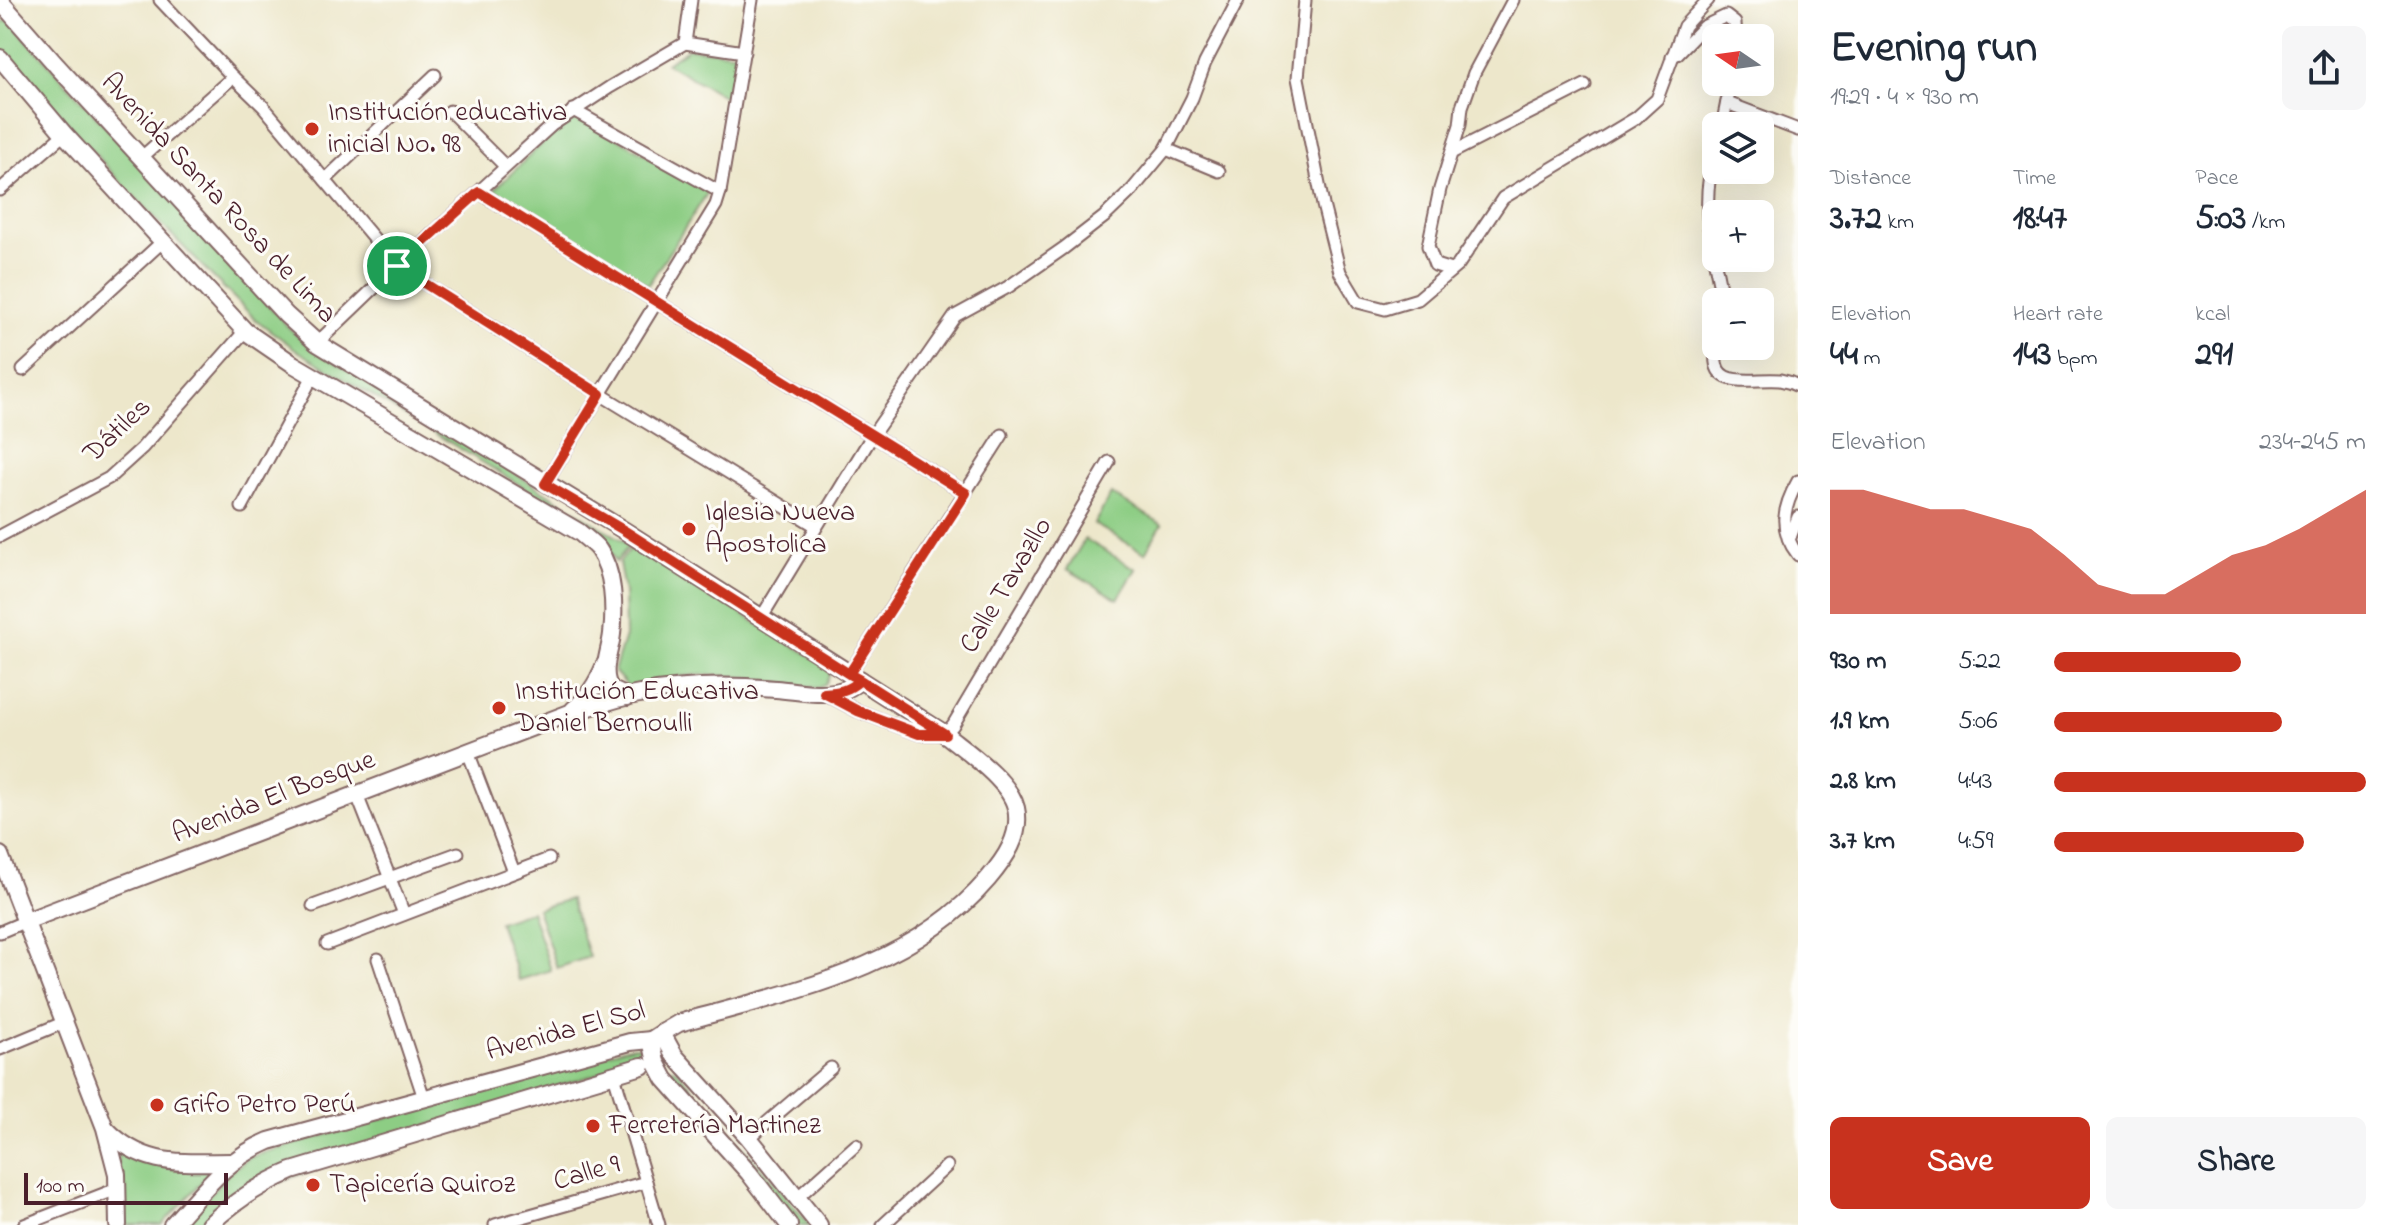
<!DOCTYPE html>
<meta charset="utf-8">
<style>
:root{--surface:#fff;--page:#f6f6f7;--text:#1f2937;--muted:#747a83;--accent:#c8321e}
body{margin:0;font-family:"Indie Flower",sans-serif;background:var(--page);color:var(--text);height:100vh;display:flex;flex-direction:column;font-size:30px;white-space:nowrap}
*{box-sizing:border-box;margin:0}
p{font-size:26px;color:var(--muted)}
.icon{flex:none;width:44px;height:44px;fill:none;stroke:currentColor;stroke-width:2;stroke-linecap:round;stroke-linejoin:round}
.map{position:relative;flex:1;overflow:hidden}
.panel{display:flex;flex-direction:column;background:var(--surface);width:600px}
.panel>*{flex:none}
.needle{width:52px;rotate:283deg}
.fabs{position:absolute;left:1702px;top:24px;display:grid;gap:16px}
.fabs a{display:grid;place-items:center;width:72px;height:72px;border-radius:12px;background:var(--surface);box-shadow:0 8px 32px #0002;font-size:40px}
.scale{position:absolute;left:24px;bottom:20px;width:204px;box-sizing:border-box;padding-left:8px;border:4px solid #4a1f2b;border-top:0;font-size:22px;line-height:28px;white-space:nowrap;color:#4a1f2b;-webkit-text-stroke:6px #fdfcf7;paint-order:stroke}
.pin{position:absolute;display:grid;place-items:center;width:68px;height:68px;color:#fff;margin:-34px;border:4px solid #fff;border-radius:50%;box-shadow:0 2px 8px #0007}
.round{display:grid;place-items:center;flex:none;width:84px;height:84px;border-radius:12px;background:var(--page)}
.headline{display:flex;align-items:center;justify-content:space-between;height:136px;padding:0 32px}
h1{font-size:44px;font-weight:800;line-height:60px}
.metrics{display:grid;grid-template-columns:repeat(3,1fr);gap:12px;height:136px;padding:8px 32px}
.metrics div{display:grid;align-content:center}
.metrics b{font-size:34px;font-weight:800}
.metrics small{font-size:22px;font-weight:400}
.metrics p{font-size:22px}
.chart{height:224px;padding:16px 32px}
.chart p{display:flex;justify-content:space-between}
.chart svg{width:100%;height:144px;margin-top:8px;fill:var(--accent);opacity:.7}
.primary-button{display:flex;gap:16px;margin-top:auto;padding:16px 32px}
.primary-button a{flex:1;height:92px;border-radius:12px;background:var(--accent);color:#fff;font-size:32px;font-weight:800;line-height:92px;text-align:center}
.primary-button a+a{background:var(--page);color:var(--text)}
ul{padding:0 32px;list-style:none;font-size:26px}
li{display:grid;grid-template-columns:128px 96px 1fr;align-items:center;height:60px}
li i{height:20px;border-radius:10px;background:var(--accent)}
main{display:flex;flex:1;min-height:0}
.map>svg:first-child{display:block}
</style>
<main>
<div class="map">
<svg width="1798" height="1225" viewBox="0 0 1798 1225">
<rect width="100%" height="100%" fill="#fdfcf7"/>
<filter id="ink" filterUnits="userSpaceOnUse"><feTurbulence type="fractalNoise" baseFrequency=".0125" numOctaves="2"/><feDisplacementMap in="SourceGraphic" scale="16" xChannelSelector="R" yChannelSelector="G"/><feConvolveMatrix kernelMatrix="1 2 1 2 8 2 1 2 1" color-interpolation-filters="sRGB"/></filter>
<filter id="wash" filterUnits="userSpaceOnUse"><feTurbulence type="fractalNoise" baseFrequency=".006" numOctaves="4" result="noise"/><feDisplacementMap in="SourceGraphic" scale="32" xChannelSelector="R" yChannelSelector="G"/><feGaussianBlur stdDeviation="1.8" result="paint"/><feColorMatrix in="noise" values="0 0 0 0 0 0 0 0 0 0 0 0 0 0 0 0 0 1.4 0 .05"/><feComposite in="paint" operator="in"/></filter>
<g filter="url(#wash)">
<rect width="100%" height="100%" fill="#ede7cb"/>
<!-- green -->
<g fill="#8dcd84" stroke="#6c7658" stroke-width="2">
<polygon points="7,21 13,25 290,329 314,349 630,545 616,562 607,546 585,524 298,351 255,319 210,274 124,186 0,48 0,22"/>
<polygon points="689,48 741,54 732,101 666,63"/>
<polygon points="579,115 708,192 648,285 494,190 546,140"/>
<polygon points="1111,494 1162,524 1145,553 1094,524"/>
<polygon points="1085,539 1136,569 1118,599 1067,569"/>
<path d="M632 547 824 664 830 673C827 682 825 687 816 688 779 683 741 675 703 675 678 675 653 682 628 687L614 671 625 636 624 592 619 563Z"/>
<polygon points="570,899 589,957 557,968 537,909"/>
<polygon points="531,911 551,970 519,980 499,922"/>
<polygon points="633,1046 640,1047 643,1056 637,1062 406,1132 218,1207 199,1225 181,1225 230,1172 250,1157"/>
<polygon points="673,1068 678,1071 810,1225 797,1225 668,1076 668,1070"/>
<path d="M117 1149C149 1163 174 1173 210 1169V1173L162 1225H124Z"/>
</g>
</g>
<g filter="url(#ink)">
<g fill="none" stroke-linecap="round" stroke-linejoin="round">
<!-- street casing -->
<g stroke="#836563" stroke-width="15">
<g id="street">
<polyline points="160,0 233,77 263,106 397,266 600,394 816,526"/>
<polyline points="1305,0 1298,78 1323,205 1340,272 1358,302 1385,309 1418,299 1458,265 1503,198 1636,118 1657,99 1684,26 1708,0"/>
<polyline points="685,43 744,52"/>
<polyline points="1672,56 1677,54 1703,27 1726,16 1735,23 1736,38"/>
<polyline points="1727,103 1798,130"/>
<polyline points="573,110 720,192"/>
<polyline points="450,111 505,166"/>
<polyline points="1722,126 1731,82"/>
<polyline points="1166,149 1219,171"/>
<polyline points="1453,152 1585,85"/>
<path d="M1716 152C1698 201 1713 252 1723 302"/>
<polyline points="142,157 233,77"/>
<polyline points="325,180 435,75"/>
<polyline points="0,190 64,134"/>
<polyline points="479,192 966,493"/>
<polyline points="1451,270 1435,265 1428,246 1440,189 1460,125 1462,107 1474,73 1513,0"/>
<polyline points="317,343 397,266 552,125 610,87 685,43 691,0"/>
<path d="M1717 346C1707 393 1753 377 1780 380 1786 381 1792 383 1798 386"/>
<polyline points="23,370 162,242"/>
<path d="M1798 481C1783 507 1778 529 1798 555"/>
<polyline points="545,484 716,205 720,192 752,0"/>
<polyline points="242,507 313,376"/>
<polyline points="0,536 109,478 142,448 245,331"/>
<polyline points="1789,540 1798,517"/>
<polyline points="761,618 872,436 955,316 1008,287 1064,248 1104,217 1132,190 1166,149 1192,98 1205,63 1238,0"/>
<polyline points="849,674 1002,435"/>
<polyline points="824,693 858,711 919,734 945,734 953,725 1109,462"/>
<polyline points="468,752 514,872"/>
<polyline points="357,795 404,914"/>
<polyline points="313,906 458,853"/>
<polyline points="0,932 26,921"/>
<polyline points="327,944 549,859"/>
<polyline points="378,959 424,1098"/>
<polyline points="0,1049 65,1022"/>
<polyline points="614,1075 659,1225"/>
<polyline points="749,1138 831,1068"/>
<polyline points="798,1197 856,1145"/>
<polyline points="24,1225 119,1188"/>
<polyline points="495,1225 646,1182"/>
<polyline points="883,1225 947,1166"/>
</g>
</g>
<!-- secondary casing -->
<g stroke="#836563" stroke-width="20">
<g id="secondary">
<path d="M0 1 57 66 286 315 317 343 625 531 945 734C966 751 1010 781 1016 808 1022 835 1005 859 988 879 910 970 789 992 679 1023L662 1033"/>
<path d="M0 58 64 134 245 331 293 364 579 532C586 538 593 543 598 549 614 571 615 608 612 634 610 653 600 670 610 689L627 697"/>
<path d="M573 710C589 697 598 682 605 664"/>
<polyline points="0,855 105,1128 117,1174 118,1225"/>
<path d="M26 921 567 714C591 707 615 698 640 694 685 685 730 685 776 689 804 691 838 701 860 680"/>
<path d="M106 1129C144 1168 182 1162 231 1162"/>
<path d="M172 1225C203 1191 226 1159 269 1141L630 1042 651 1040"/>
<path d="M209 1225C234 1201 261 1184 292 1171L642 1066"/>
</g>
</g>
<!-- primary casing -->
<g stroke="#836563" stroke-width="20">
<polyline id="primary" points="789,1225 749,1173 665,1079 656,1062 651,1040 662,1033 674,1055 749,1138 819,1225"/>
</g>
<!-- street -->
<use href="#street" stroke="#fff" stroke-width="11"/>
<!-- secondary -->
<use href="#secondary" stroke="#fff" stroke-width="16"/>
<!-- primary -->
<use href="#primary" stroke="#fff" stroke-width="16"/>
</g>
</g>
<g fill="none" stroke-linecap="round" stroke-linejoin="round" filter="url(#ink)">
<!-- route casing -->
<g stroke="#fff" stroke-width="16">
<path id="route" d="M397 266 600 394 545 484 625 531 849 674 860 680C848 691 839 692 824 693L858 711 919 734H945L860 680 849 674 966 493 479 192 397 266"/>
</g>
<!-- route -->
<use href="#route" stroke="#c8321e" stroke-width="10"/>
</g>
<!-- markers -->
<g fill="#c8321e" stroke="#fdfcf7" stroke-width="3">
<circle cx="312" cy="129" r="8"/>
<circle cx="689" cy="529" r="8"/>
<circle cx="499" cy="708" r="8"/>
<circle cx="157" cy="1105" r="8"/>
<circle cx="593" cy="1126" r="8"/>
<circle cx="313" cy="1185" r="8"/>
</g>
<g text-anchor="middle" dominant-baseline="central" stroke-width="6" stroke-linejoin="round" paint-order="stroke">
<!-- poi labels -->
<g font-size="28" fill="#4a1f2b" stroke="#fdfcf7" text-anchor="start">
<text x="328" y="113">Institución educativa<tspan x="328" dy="32">inicial No. 98</tspan></text>
<text x="705" y="513">Iglesia Nueva<tspan x="705" dy="32">Apostolica</tspan></text>
<text x="515" y="692">Institución Educativa<tspan x="515" dy="32">Daniel Bernoulli</tspan></text>
<text x="173" y="1105">Grifo Petro Perú</text>
<text x="609" y="1126">Ferretería Martinez</text>
<text x="329" y="1185">Tapicería Quiroz</text>
</g>
<!-- street labels -->
<g font-size="28" fill="#4a1f2b" stroke="#fdfcf7">
<text transform="translate(218 199) rotate(47)">Avenida Santa Rosa de Lima</text>
<text transform="translate(118 431) rotate(-43)">Dátiles</text>
<text transform="translate(1007 586) rotate(-59)">Calle Tavazllo</text>
<text transform="translate(274 798) rotate(-21)">Avenida El Bosque</text>
<text transform="translate(566 1032) rotate(-15)">Avenida El Sol</text>
<text transform="translate(587 1174) rotate(-16)">Calle 9</text>
</g>
</g>
</svg>
<div class="fabs">
<a><svg class="needle" viewBox="-14 -14 28 28"><path d="M0-13l5 13h-10z" fill="#e53935"/><path d="M0 13l5-13h-10z" fill="#747a83"/></svg></a>
<a><svg class="icon" aria-label="layers" viewBox="0 0 24 24"><path d="M12 4l9 5-9 5-9-5zM3 14l9 5 9-5"/></svg></a>
<a>+</a>
<a>−</a>
</div>
<div class="scale">100 m</div>
<div class="pin" style="left:397px;top:266px;background:#1e9e55"><svg class="icon" aria-label="arrive" viewBox="0 0 24 24"><path d="M6 21V4h12l-3 4 3 4H6"/></svg></div>
</div>
<section class="panel">
<div class="headline"><div><h1>Evening run</h1><p>19:29 · 4 × 930 m</p></div><a class="round"><svg class="icon" aria-label="share" viewBox="0 0 24 24"><path d="M12 15V3M7 8l5-5 5 5M5 13v7h14v-7"/></svg></a></div>
<div class="metrics">
<div><p>Distance</p><b>3.72<small> km</small></b></div>
<div><p>Time</p><b>18:47</b></div>
<div><p>Pace</p><b>5:03<small> /km</small></b></div>
</div>
<div class="metrics">
<div><p>Elevation</p><b>44<small> m</small></b></div>
<div><p>Heart rate</p><b>143<small> bpm</small></b></div>
<div><p>kcal</p><b>291</b></div>
</div>
<div class="chart"><p><span>Elevation</span>234–245 m</p>
<svg viewBox="0 0 160 44" preserveAspectRatio="none"><path d="M0 44V6L10 6L20 9L30 12L40 12L50 15L60 18L70 26L80 35L90 38L100 38L110 32L120 26L130 23L140 18L150 12L160 6V44z"/></svg>
</div>
<ul>
<li><b>930 m</b>5:22<i style="width:60%"></i></li>
<li><b>1.9 km</b>5:06<i style="width:73%"></i></li>
<li><b>2.8 km</b>4:43<i style="width:100%"></i></li>
<li><b>3.7 km</b>4:59<i style="width:80%"></i></li>
</ul>
<div class="primary-button"><a>Save</a><a>Share</a></div>
</section>
</main>
